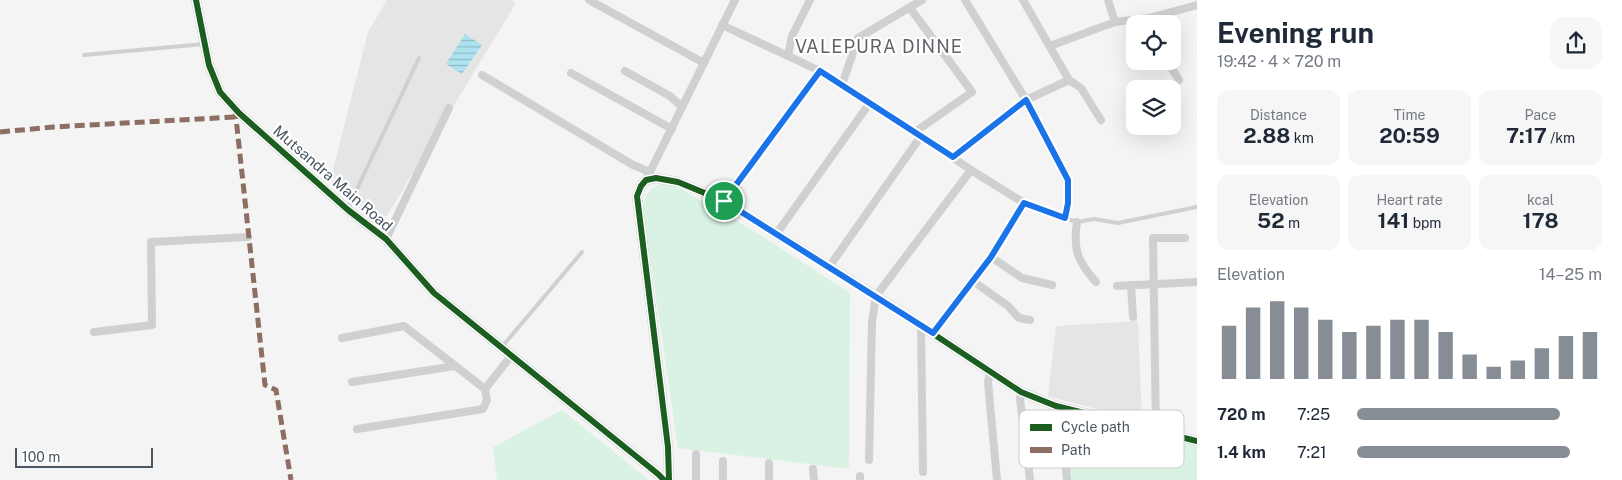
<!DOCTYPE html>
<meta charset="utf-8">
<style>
:root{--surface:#fff;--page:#f6f6f7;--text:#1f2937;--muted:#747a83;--accent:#868d94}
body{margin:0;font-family:"Public Sans",sans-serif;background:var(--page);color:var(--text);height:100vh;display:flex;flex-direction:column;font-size:19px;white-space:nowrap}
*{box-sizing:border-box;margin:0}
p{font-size:16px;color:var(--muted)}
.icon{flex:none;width:28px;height:28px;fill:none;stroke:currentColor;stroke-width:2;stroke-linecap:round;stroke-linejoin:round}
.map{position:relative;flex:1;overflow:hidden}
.panel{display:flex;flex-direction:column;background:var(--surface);width:425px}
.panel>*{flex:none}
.fabs{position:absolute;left:1126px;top:15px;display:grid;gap:10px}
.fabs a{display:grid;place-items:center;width:55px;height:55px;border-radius:10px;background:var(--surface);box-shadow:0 5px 20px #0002;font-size:25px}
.scale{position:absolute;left:15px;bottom:12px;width:138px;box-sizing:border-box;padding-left:5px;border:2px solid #4a5661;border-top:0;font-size:14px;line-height:18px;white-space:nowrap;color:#4a5661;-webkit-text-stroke:4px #fff;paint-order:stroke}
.pin{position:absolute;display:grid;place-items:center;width:42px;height:42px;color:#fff;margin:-21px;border:2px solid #fff;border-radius:50%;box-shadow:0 1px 5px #0007}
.round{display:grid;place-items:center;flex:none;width:52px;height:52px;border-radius:15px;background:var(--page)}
.summary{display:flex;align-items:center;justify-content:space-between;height:85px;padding:0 20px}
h1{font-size:28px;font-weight:700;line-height:38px}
.figures{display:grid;grid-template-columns:repeat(3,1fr);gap:8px;height:85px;padding:5px 20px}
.figures div{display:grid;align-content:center;border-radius:12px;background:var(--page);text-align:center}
.figures b{font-size:21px;font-weight:700}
.figures small{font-size:14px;font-weight:400}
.figures p{font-size:14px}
.chart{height:140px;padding:10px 20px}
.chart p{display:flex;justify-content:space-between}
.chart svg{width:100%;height:90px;margin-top:5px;stroke:var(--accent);stroke-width:6}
ul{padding:0 20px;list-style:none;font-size:16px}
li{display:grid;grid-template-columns:80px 60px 1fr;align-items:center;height:38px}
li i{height:12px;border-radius:6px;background:var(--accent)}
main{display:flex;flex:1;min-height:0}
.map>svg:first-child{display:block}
</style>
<main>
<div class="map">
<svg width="1197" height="480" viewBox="0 0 1197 480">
<defs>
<pattern id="water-rules" width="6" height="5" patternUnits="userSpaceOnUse" patternTransform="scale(1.25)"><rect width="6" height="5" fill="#aee2f0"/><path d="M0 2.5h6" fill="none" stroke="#90bac6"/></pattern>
</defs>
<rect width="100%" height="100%" fill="#f4f4f4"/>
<!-- education -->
<g fill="#e6e5e6">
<polygon points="387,0 511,0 516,3 380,227 330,182 368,32"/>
<polygon points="1138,321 1142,421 1048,396 1056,326"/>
</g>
<!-- grass -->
<g fill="#d9f2e3">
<path d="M665 183 674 185 754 231 850 293 849 469 678 448 643 209C644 196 651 185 665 183Z"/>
<polygon points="562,410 649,480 497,480 493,447"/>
<polygon points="1065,415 1197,446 1197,480 1071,480"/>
</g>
<!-- water -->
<polygon fill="url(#water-rules)" points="465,34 482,45 462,74 446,64"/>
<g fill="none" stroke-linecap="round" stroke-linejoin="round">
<!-- lane -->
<g stroke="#ced0d2" stroke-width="4">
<polyline points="84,55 204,44"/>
<polyline points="348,208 419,58"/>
<polyline points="1065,218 1077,222 1094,219 1118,223 1197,207"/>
<polyline points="501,348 582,252"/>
</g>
<!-- street -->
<g stroke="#ced0d2" stroke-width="8">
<polyline points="589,0 704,63"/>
<polyline points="965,0 1026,100 1069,80 1023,0"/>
<polyline points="1108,0 1115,22"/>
<polyline points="910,8 972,92 915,132"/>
<polyline points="722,25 820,71 915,132 971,170 1024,203 1065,218 1069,192 1068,180 1026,100 953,157"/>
<polyline points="1050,46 1115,22 1149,18 1197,5"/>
<polyline points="788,56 792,36 810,0"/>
<polyline points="1167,61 1179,80"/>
<polyline points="625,71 670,96 682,107"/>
<polyline points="571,73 672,129"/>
<polyline points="482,75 633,165 650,172"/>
<polyline points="1069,80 1081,88 1101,120"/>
<polyline points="842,85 858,38 922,0"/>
<polyline points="646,180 735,0"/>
<polyline points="724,201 820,71"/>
<path d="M1077 222C1073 249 1077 261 1096 282"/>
<polyline points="777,233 869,104"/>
<polyline points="386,239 449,108"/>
<polyline points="991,257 1022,278 1052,285"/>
<polyline points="829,267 921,136"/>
<polyline points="973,281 1008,306 1019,318 1030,320"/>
<polyline points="1131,285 1133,317"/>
<polyline points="1117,286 1197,282"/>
<polyline points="921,326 923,472"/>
<polyline points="94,332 152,325 151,242 248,237"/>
<polyline points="933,333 991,257 1024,203"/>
<polyline points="342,338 404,326 485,389"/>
<polyline points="990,372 988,382 997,480"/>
<polyline points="352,382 455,366"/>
<polyline points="1021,392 1020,399 1030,480"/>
<polyline points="1060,407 1067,480"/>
<polyline points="357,429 483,409 487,400 485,389 511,356"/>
<polyline points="1156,432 1153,238 1185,238"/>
<polyline points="696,454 696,480"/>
<polyline points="869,460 872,322 876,296 971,170"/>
<polyline points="813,469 814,480"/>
<polyline points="723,480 723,461"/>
<polyline points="769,480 769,463"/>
<polyline points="860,480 860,476"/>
</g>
<!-- secondary -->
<g stroke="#ced0d4" stroke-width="10">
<polyline points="196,0 209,65 220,92 239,113 348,210 386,239 434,293 658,474 664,480"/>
<polyline points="669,480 668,447 637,196 641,186 646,180 656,178 678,182 724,201 876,296 1021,392 1056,406 1197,441"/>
</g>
<!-- quiet -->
<g stroke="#8d6e63" stroke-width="5" stroke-dasharray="10 5" stroke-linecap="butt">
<polyline points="235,109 265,385 276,390 291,480"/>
<polyline points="0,132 53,127 235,117"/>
</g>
<!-- cycleway casing -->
<g stroke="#fff" stroke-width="9">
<g id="cycleway">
<polyline points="196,0 209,65 220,92 239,113 348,210 386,239 434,293 658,474 664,480"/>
<polyline points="669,480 668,447 637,196 641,186 646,180 656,178 678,182 724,201 876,296 1021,392 1056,406 1197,441"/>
</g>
</g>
<!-- cycleway -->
<use href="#cycleway" stroke="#1b5e20" stroke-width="6"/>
</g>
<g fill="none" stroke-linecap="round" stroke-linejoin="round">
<!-- route casing -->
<g stroke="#fff" stroke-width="10">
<polygon id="route" points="820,71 953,157 1026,100 1068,180 1068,203 1065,218 1024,203 991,257 933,333 724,201"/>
</g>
<!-- route -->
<use href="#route" stroke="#1a73e8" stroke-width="6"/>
</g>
<g text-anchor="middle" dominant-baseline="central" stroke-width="4.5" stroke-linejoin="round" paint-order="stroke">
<!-- street labels -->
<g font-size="15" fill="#4a5661" stroke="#fff">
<text transform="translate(333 178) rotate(41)">Mutsandra Main Road</text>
</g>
<!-- quarter labels -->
<g font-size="18" letter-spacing="1" fill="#5f6368" stroke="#fff">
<text x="879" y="46">VALEPURA DINNE</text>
</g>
</g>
<!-- legend -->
<rect x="1019" y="410" width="165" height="58" rx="8" fill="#fff" stroke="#c9ccd0" stroke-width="1"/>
<rect x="1030" y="424" width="22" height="7" fill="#1b5e20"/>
<rect x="1030" y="447" width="22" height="6" fill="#8d6e63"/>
<g font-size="14" fill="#4a5661">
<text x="1061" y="432">Cycle path</text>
<text x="1061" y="455">Path</text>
</g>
</svg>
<div class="fabs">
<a><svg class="icon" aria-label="locate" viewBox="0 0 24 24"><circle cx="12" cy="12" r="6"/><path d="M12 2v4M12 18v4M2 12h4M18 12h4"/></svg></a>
<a><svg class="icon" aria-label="layers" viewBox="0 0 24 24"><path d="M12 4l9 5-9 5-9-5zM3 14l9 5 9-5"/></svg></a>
</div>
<div class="scale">100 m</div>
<div class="pin" style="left:724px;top:201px;background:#1e9e55"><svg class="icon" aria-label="arrive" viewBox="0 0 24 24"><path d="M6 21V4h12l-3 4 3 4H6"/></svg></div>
</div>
<section class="panel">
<div class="summary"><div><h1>Evening run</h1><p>19:42 · 4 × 720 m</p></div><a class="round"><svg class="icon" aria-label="share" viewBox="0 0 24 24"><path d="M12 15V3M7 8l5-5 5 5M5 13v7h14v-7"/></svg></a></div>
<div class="figures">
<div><p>Distance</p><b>2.88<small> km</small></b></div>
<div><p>Time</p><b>20:59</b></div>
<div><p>Pace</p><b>7:17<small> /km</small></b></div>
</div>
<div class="figures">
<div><p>Elevation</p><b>52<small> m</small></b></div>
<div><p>Heart rate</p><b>141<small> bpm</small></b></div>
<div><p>kcal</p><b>178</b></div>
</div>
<div class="chart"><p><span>Elevation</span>14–25 m</p>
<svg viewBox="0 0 160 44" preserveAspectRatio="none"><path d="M5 44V18M15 44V9M25 44V6M35 44V9M45 44V15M55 44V21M65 44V18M75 44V15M85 44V15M95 44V21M105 44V32M115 44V38M125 44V35M135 44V29M145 44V23M155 44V21"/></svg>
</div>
<ul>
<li><b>720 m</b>7:25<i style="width:83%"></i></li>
<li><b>1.4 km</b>7:21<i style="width:87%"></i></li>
</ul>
</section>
</main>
